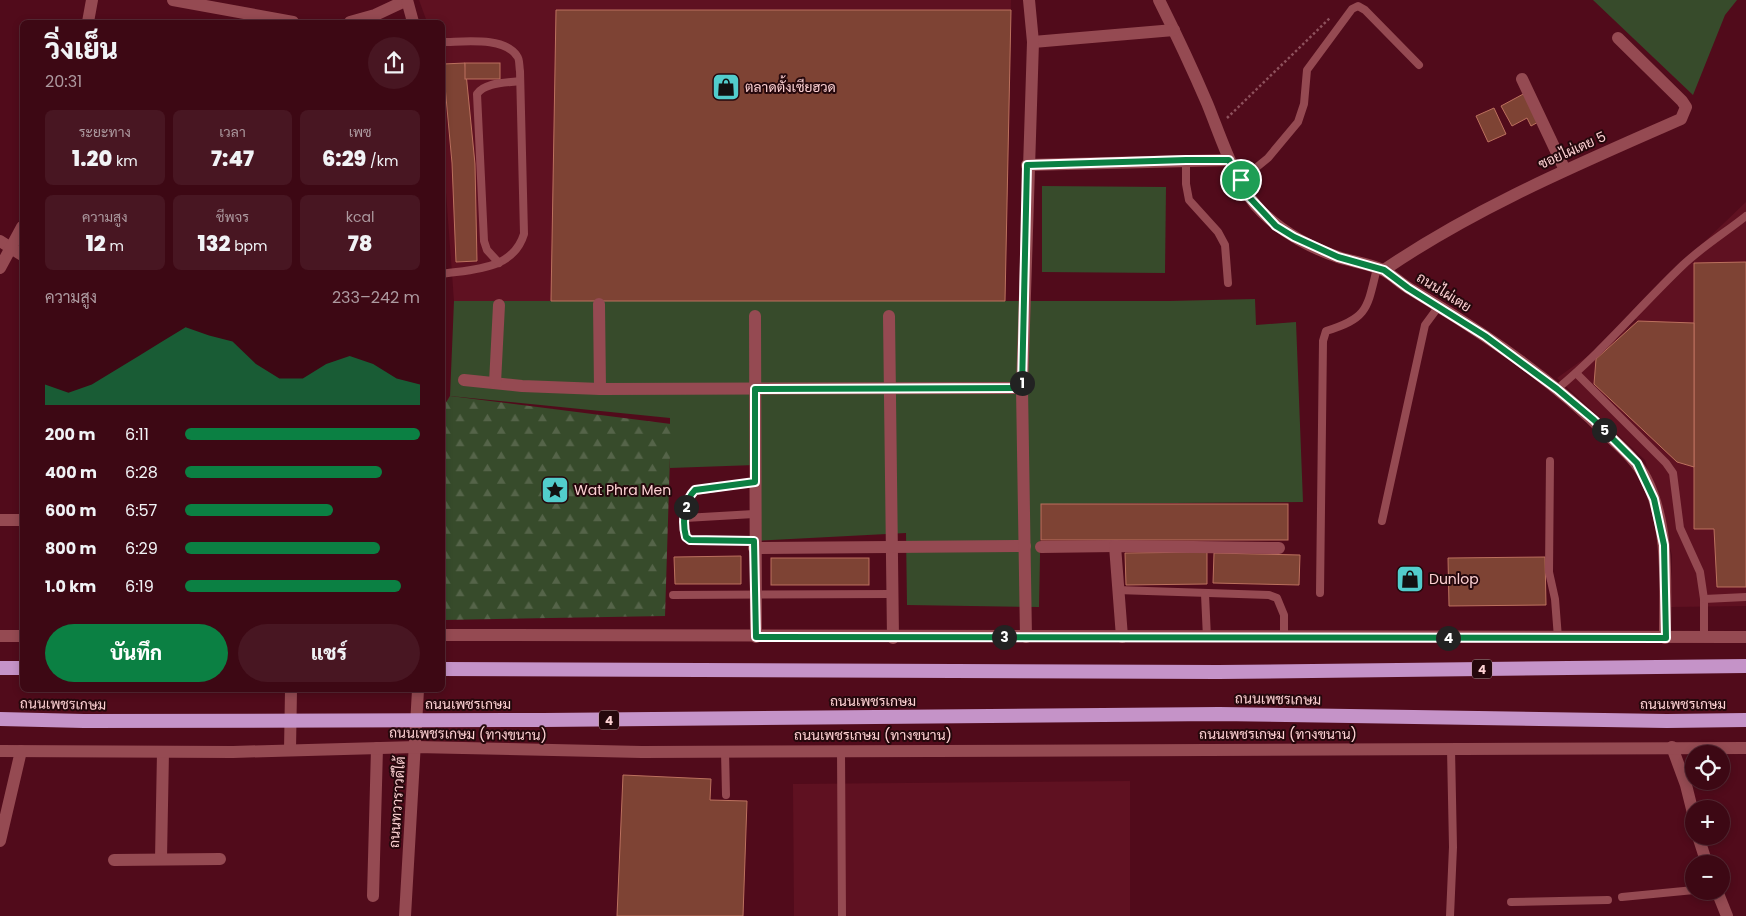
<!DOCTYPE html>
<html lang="th">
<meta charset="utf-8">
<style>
:root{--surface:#3d0814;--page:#481622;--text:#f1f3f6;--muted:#ad9aa0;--line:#562934;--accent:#0b8043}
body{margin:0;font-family:Poppins,Sarabun,sans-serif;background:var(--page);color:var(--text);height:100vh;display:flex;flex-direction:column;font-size:19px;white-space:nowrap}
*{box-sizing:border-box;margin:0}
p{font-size:16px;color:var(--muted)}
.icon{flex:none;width:28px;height:28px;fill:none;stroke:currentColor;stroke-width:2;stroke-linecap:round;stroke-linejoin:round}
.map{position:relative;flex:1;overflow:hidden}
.details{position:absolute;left:20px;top:20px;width:425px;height:672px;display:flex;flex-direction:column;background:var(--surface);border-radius:8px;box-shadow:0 2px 8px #0003,0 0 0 1px var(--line)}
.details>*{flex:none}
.tools{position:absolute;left:1685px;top:745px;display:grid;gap:10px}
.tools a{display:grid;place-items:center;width:45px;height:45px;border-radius:50%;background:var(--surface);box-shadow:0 2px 8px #0003,0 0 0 1px var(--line);font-size:25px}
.pin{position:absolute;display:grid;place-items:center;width:42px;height:42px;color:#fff;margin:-21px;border:2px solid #fff;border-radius:50%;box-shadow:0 1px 5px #0007}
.km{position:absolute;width:25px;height:25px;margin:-12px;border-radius:50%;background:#222;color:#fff;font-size:14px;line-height:25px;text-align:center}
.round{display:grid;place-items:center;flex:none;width:52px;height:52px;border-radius:26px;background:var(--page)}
.summary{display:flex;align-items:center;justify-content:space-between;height:85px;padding:0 25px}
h1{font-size:28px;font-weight:800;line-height:38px}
.figures{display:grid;grid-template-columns:repeat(3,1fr);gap:8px;height:85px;padding:5px 25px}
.figures div{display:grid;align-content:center;border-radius:8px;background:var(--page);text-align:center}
.figures b{font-size:21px;font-weight:800}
.figures small{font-size:14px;font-weight:400}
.figures p{font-size:14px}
.chart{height:140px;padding:10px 25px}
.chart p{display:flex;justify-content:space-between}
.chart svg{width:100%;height:90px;margin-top:5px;fill:var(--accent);opacity:.7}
.cta{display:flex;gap:10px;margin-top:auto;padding:10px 25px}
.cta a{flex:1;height:58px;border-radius:30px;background:var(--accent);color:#fff;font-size:20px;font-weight:800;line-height:58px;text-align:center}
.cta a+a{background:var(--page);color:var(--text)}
ul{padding:0 25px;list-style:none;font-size:16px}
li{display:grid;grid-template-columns:80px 60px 1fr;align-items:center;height:38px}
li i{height:12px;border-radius:6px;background:var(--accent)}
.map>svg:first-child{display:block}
</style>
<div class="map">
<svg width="1746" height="916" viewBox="0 0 1746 916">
<defs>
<pattern id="forest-firs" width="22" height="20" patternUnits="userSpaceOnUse" patternTransform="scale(1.25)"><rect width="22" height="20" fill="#374b2b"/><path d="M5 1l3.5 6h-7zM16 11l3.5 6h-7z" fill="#556449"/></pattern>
</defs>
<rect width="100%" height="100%" fill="#510b1b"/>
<!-- built -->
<g fill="#5f1121">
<polygon points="419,0 1011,0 1005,301 454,301 443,152 442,22 427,22"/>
<polygon points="1746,202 1746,606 1671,607 1672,555 1645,460 1557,378 1637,321 1630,313"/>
<polygon points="1130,781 1130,916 794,916 793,784"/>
</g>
<!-- green -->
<g fill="#374b2b">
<polygon points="1593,0 1737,0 1725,15 1693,95"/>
<polygon points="1042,186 1166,187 1165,273 1042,272"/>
<polygon points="1255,299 1256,325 1296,322 1303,502 1041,504 1039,607 907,605 906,533 754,541 755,465 670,468 670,418 450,396 454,301 1169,301"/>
</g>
<!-- forest -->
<polygon fill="url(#forest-firs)" points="450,396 671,424 665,616 443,620 443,446 445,404"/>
<!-- building -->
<g fill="#7e4334" stroke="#bc715e">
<polygon points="556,10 1011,10 1005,301 551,301"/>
<polygon points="465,63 475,164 477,261 456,262 452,163 443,64"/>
<rect x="465" y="63" width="35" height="16"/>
<polygon points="1527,92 1542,120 1531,126 1527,118 1512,126 1501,106"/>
<polygon points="1494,108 1506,134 1488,142 1476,116"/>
<polygon points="1746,262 1746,587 1717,587 1714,529 1694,529 1694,263"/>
<polygon points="1638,321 1694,323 1694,467 1677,462 1594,384 1596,359"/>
<rect x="1041" y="504" width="247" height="36"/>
<polygon points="1207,552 1207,584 1126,585 1125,553"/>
<polygon points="1214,553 1300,555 1299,585 1213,583"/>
<polygon points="741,556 741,584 675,584 674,557"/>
<polygon points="1545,557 1546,605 1449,606 1448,558"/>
<rect x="771" y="558" width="98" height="27"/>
<polygon points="623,775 711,779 710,800 747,801 743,916 617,916"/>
</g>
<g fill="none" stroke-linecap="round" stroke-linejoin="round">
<!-- path -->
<polyline stroke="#8e525d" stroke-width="2.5" stroke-dasharray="2.5 2.5" stroke-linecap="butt" points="1227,118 1331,17"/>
<!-- service -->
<g stroke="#954a52" stroke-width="8">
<path d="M442 42C463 42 504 36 517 56 520 59 519 67 520 71L524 234C513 270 474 269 442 274"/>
<polyline points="1186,160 1186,184 1189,200 1218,232 1225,245 1228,283"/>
<polyline points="1241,180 1268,158 1298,122 1304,104 1307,70 1352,9 1358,6 1365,10 1419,65"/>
<path d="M499 263 487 250 484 241 477 94C485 82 507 83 520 81"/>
<polyline points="1576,373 1666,463 1673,473 1680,528 1700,572 1704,599 1704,638"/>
<path d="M1557 389C1602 352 1640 306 1683 265 1702 247 1726 232 1746 216"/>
<polyline points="1550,461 1549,572 1555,599 1558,638"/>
<polyline points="685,518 754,514"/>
<polyline points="1382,521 1425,325 1439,306"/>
<path d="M754 541 690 540 686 537C682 522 684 501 695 491L755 482"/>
<polyline points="1117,590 1269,595 1277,598 1284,615 1284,637"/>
<path d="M1320 593 1323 341 1326 331C1368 318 1367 309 1377 268"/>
<polyline points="1205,594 1207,638"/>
<polyline points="673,595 892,594"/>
<polyline points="1704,599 1746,597"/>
<polyline points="841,750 842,916"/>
<polyline points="725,751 726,795"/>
<polyline points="1622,897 1694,890"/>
<polyline points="1511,902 1608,900"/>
<polyline points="1450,916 1453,847 1451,749"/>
</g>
<!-- minor -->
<g stroke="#954a52" stroke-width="12">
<polyline points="173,0 293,22"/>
<path d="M1159 0C1176 34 1192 68 1207 103 1221 137 1236 187 1262 212 1283 233 1313 249 1341 258 1355 262 1370 264 1383 270 1393 275 1402 285 1412 290 1482 332 1551 378 1609 436 1623 449 1637 461 1646 479 1670 527 1665 586 1665 638"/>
<polyline points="88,22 92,0"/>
<polyline points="350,22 375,15 407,0"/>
<polyline points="1033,42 1174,30"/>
<polyline points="1522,79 1565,170"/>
<polyline points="1027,165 1229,160"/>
<polyline points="0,241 22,255"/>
<polyline points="0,268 22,227"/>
<path d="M1384 270C1476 207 1579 164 1681 119L1686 107 1682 101 1618 38"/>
<polyline points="599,304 600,389"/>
<polyline points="755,316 756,637"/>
<polyline points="889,316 893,638"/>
<polyline points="464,380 522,386 600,389 1022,388"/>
<polyline points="495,383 499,305"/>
<polyline points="0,520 22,520"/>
<polyline points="1041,547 1115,546"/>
<polyline points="754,548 1025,546"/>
<polyline points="1026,637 1022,388 1033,42 1029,0"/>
<polyline points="1122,637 1115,546 1279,548"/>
<polyline points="1672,747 1686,785 1694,817"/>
<polyline points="1698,836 1707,864"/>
<polyline points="0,841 21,751"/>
<polyline points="161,859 163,752"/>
<polyline points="114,860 220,859"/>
<polyline points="1717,891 1727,916"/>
<polyline points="373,896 377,748"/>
</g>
<!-- tertiary -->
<g stroke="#954a52" stroke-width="12">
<polyline points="407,0 413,22"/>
<polyline points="405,916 418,690"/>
</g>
<!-- secondary -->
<g stroke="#954a52" stroke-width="12">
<polyline points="442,635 1746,637"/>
<polyline points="0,636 22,636"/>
<polyline points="290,750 291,690"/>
<polyline points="0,751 233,752 416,747 642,752 1746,748"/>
</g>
<!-- trunk -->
<g stroke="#c593c8" stroke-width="14">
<polyline points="0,668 22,668"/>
<polyline points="442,669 1218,672 1746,666"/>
<polyline points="0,719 84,721 543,720 1219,714 1667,721 1746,720"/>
</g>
</g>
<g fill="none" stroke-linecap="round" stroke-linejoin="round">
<!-- route casing -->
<g stroke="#fff" stroke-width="10">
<path id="route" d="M1186 160H1229L1249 197 1276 226 1294 237 1338 257 1384 270 1408 288 1485 336 1557 389 1594 420 1637 463 1654 499 1664 545 1666 638 756 637 754 541 690 540 686 537C682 522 684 501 695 490L755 482V389L1022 388 1027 165Z"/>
</g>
<!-- route -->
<use href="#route" stroke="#0b8043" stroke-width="6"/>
</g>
<!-- icons -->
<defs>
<g id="shop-square" transform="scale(1.4375)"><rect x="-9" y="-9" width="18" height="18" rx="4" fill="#52cdcc" stroke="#25080c"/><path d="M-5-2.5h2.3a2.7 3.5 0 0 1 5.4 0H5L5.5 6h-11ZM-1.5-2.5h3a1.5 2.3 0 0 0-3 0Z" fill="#111"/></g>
<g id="sight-square" transform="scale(1.4375)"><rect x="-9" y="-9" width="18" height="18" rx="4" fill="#52cdcc" stroke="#25080c"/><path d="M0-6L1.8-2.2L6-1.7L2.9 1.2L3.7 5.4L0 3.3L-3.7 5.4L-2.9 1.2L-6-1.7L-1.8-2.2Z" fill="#111"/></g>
</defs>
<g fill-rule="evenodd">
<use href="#shop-square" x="726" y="87"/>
<use href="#sight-square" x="555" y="490"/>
<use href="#shop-square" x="1410" y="579"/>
</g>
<g text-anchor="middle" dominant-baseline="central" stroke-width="4" stroke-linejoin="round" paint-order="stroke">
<!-- shield labels -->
<g fill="#25080c" stroke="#bc9597" stroke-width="1">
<rect x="1472" y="659.5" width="20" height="19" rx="4"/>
<rect x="599" y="710.5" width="20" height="19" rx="4"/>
</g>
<g font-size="12" font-weight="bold" fill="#fdd1d3">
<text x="1482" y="669">4</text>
<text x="609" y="720">4</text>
</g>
<!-- poi labels -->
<g font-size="14" fill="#fdd1d3" stroke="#25080c" text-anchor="start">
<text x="745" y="87">ตลาดตั้งเซียฮวด</text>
<text x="574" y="490">Wat Phra Men</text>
<text x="1429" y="579">Dunlop</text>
</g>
<!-- street labels -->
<g font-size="14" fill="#fdd1d3" stroke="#25080c">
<text transform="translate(1572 150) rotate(-24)">ซอยไผ่เตย 5</text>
<text transform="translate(1444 292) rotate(32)">ถนนไผ่เตย</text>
<text transform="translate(1278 699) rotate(1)">ถนนเพชรเกษม</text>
<text x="873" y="701">ถนนเพชรเกษม</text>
<text transform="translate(63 704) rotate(1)">ถนนเพชรเกษม</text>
<text x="468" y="704">ถนนเพชรเกษม</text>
<text x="1683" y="704">ถนนเพชรเกษม</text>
<text transform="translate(468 734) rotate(1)">ถนนเพชรเกษม (ทางขนาน)</text>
<text x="1278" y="734">ถนนเพชรเกษม (ทางขนาน)</text>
<text x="873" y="735">ถนนเพชรเกษม (ทางขนาน)</text>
<text transform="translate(397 802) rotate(-86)">ถนนทวาราวดีใต้</text>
</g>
</g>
</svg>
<div class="tools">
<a><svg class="icon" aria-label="locate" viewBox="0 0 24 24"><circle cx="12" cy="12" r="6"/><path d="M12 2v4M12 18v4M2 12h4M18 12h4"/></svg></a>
<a>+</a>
<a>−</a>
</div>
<div class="pin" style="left:1241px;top:180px;background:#1e9e55"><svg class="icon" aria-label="arrive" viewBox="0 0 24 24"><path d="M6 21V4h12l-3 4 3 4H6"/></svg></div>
<b class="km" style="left:1022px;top:383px">1</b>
<b class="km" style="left:686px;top:507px">2</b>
<b class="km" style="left:1004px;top:637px">3</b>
<b class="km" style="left:1448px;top:638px">4</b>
<b class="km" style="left:1604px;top:430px">5</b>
<section class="details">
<div class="summary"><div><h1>วิ่งเย็น</h1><p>20:31</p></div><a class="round"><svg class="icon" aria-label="share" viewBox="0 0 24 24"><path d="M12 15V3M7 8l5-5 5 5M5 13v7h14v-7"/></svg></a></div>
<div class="figures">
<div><p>ระยะทาง</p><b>1.20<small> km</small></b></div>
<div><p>เวลา</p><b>7:47</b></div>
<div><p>เพซ</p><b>6:29<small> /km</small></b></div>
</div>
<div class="figures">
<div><p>ความสูง</p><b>12<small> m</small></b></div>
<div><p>ชีพจร</p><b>132<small> bpm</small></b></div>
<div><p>kcal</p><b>78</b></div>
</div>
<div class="chart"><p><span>ความสูง</span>233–242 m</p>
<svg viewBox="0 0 160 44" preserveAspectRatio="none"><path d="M0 44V34L10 38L20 34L30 27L40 20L50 13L60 6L70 10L80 13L90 24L100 31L110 31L120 24L130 20L140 24L150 31L160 34V44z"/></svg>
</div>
<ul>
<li><b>200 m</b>6:11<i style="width:100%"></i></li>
<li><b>400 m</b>6:28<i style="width:84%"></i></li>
<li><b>600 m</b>6:57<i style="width:63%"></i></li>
<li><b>800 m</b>6:29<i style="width:83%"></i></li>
<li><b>1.0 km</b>6:19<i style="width:92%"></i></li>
</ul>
<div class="cta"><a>บันทึก</a><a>แชร์</a></div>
</section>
</div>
